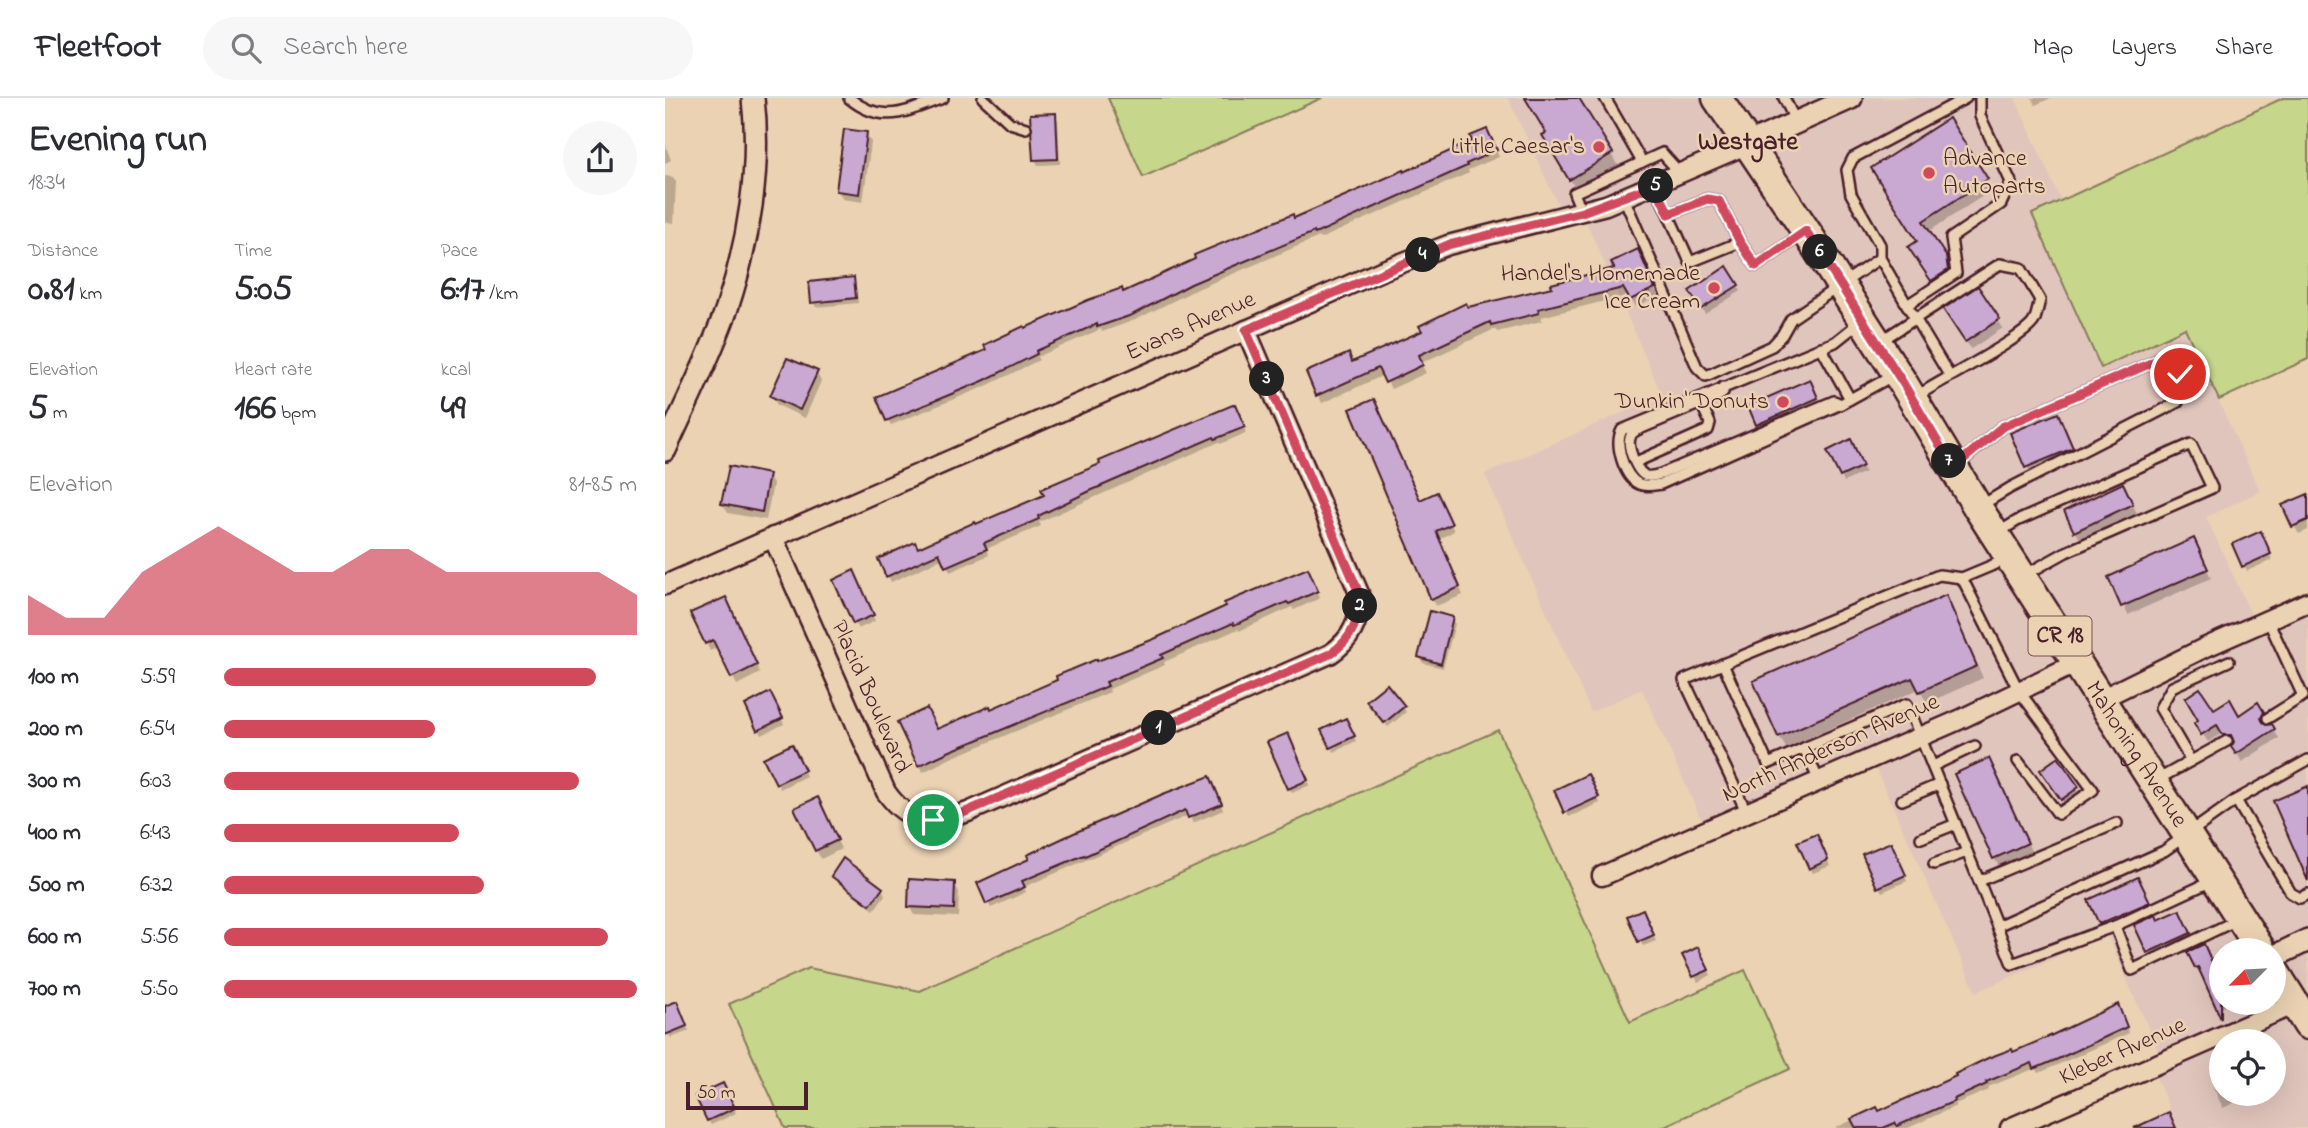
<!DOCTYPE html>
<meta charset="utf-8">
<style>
:root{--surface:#fff;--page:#f7f7f7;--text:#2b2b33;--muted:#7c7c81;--line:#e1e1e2;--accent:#d1495b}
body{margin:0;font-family:"Indie Flower",sans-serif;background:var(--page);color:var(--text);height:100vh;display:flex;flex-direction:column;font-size:26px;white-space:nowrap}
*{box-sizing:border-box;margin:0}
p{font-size:23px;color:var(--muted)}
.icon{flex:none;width:38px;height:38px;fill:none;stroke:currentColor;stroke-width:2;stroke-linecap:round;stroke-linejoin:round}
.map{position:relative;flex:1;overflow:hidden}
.drawer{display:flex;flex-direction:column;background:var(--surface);width:665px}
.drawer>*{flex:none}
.needle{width:46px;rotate:246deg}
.fabs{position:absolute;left:1544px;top:840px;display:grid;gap:14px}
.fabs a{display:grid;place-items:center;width:77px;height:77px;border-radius:50%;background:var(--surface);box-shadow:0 7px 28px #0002;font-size:35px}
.scale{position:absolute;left:21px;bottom:18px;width:122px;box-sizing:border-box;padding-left:7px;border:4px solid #4a1f2b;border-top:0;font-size:19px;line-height:24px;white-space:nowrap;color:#4a1f2b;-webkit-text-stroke:5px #ead2b2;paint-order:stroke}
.pin{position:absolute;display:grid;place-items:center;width:60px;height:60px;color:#fff;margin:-30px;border:4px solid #fff;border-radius:50%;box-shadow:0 2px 7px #0007}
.km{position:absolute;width:35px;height:35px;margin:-18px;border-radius:50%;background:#222;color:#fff;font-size:19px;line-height:35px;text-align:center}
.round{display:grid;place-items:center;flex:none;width:74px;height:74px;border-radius:37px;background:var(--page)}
.head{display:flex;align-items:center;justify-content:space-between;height:119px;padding:0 28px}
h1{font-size:38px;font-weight:800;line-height:52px}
.metrics{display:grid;grid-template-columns:repeat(3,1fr);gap:10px;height:119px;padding:7px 28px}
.metrics div{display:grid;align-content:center}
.metrics b{font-size:35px;font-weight:800}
.metrics small{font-size:19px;font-weight:400}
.metrics p{font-size:19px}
.chart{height:196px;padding:14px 28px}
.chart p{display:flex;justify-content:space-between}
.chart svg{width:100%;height:126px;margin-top:7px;fill:var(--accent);opacity:.7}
ul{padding:0 28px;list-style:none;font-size:23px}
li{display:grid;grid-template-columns:112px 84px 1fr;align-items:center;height:52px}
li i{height:18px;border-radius:9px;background:var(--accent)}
header{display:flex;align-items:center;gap:42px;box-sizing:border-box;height:98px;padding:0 35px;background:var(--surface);border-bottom:2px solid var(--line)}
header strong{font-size:33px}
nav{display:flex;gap:38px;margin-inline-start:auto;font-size:24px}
.search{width:490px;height:63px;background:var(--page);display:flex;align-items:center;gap:18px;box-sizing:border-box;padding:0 24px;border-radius:38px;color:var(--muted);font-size:26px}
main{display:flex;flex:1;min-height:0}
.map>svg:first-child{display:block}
</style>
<header>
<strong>Fleetfoot</strong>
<div class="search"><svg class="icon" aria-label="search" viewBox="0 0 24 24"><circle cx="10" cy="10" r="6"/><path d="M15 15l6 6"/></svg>Search here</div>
<nav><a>Map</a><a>Layers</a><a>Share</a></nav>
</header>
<main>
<section class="drawer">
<div class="head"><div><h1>Evening run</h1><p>18:34</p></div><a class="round"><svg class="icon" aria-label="share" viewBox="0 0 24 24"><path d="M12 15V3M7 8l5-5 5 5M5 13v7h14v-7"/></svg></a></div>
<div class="metrics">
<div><p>Distance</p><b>0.81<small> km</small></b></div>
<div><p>Time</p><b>5:05</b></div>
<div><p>Pace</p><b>6:17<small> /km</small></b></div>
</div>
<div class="metrics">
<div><p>Elevation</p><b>5<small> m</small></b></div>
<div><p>Heart rate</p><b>166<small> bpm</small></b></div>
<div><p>kcal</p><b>49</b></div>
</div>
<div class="chart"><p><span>Elevation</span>81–85 m</p>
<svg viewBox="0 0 160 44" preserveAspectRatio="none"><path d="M0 44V30L10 38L20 38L30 22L40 14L50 6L60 14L70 22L80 22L90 14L100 14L110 22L120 22L130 22L140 22L150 22L160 30V44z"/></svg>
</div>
<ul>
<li><b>100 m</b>5:59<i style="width:90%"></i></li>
<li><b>200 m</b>6:54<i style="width:51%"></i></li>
<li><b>300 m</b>6:03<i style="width:86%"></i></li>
<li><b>400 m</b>6:43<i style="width:57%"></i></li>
<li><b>500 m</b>6:32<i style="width:63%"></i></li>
<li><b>600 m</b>5:56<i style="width:93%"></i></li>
<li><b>700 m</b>5:50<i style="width:100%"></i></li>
</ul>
</section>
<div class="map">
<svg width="1643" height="1030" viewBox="0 0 1643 1030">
<rect width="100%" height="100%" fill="#ead2b2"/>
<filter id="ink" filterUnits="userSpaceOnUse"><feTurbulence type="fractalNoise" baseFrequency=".0143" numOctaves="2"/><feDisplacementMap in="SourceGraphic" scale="14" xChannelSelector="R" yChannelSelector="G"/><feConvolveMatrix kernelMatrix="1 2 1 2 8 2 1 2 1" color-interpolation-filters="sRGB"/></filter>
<g filter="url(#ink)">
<!-- built -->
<path fill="#e0c5bc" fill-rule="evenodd" d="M843 0H1350L1396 103 1367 116 1437 270 1520 230 1595 393 1541 419 1591 527 1643 504V1030H1513L1486 968 1498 963 1442 837 1311 894 1206 660 1041 732 977 591 926 614 820 376 997 297 917 114 899 119ZM1556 852H1608V905H1556ZM1556 943H1608V996H1556Z"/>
<!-- green -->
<g fill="#c6d78b" stroke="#887b5b" stroke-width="2">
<polygon points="443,0 657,0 478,79"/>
<polygon points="1618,0 1643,0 1643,261 1554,302 1520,230 1436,270 1367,116"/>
<polygon points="833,632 965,924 1080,872 1125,971 995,1030 120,1030 64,906 144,870 255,893"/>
</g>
<!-- shadow -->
<g fill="#0003">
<polygon points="861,0 912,0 953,68 912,93 879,38 883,35"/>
<polygon points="1367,0 1386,0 1370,7"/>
<polygon points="390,17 393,22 395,66 373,67 370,61"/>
<polygon points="201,35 206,44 198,104 178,101 173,93"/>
<polygon points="825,39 834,59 803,72 804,75 655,141 654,139 530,192 470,222 437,234 436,231 372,259 374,262 321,288 226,327 223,322 458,196"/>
<polygon points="0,46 6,62 0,65"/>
<polygon points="0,78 8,79 11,84 9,125 0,124"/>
<polygon points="1214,81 1321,82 1327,92 1263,134 1287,171 1289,183 1273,193 1251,160 1254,143"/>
<polygon points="976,161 993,198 970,209 964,197 876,219 877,223 832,234 830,231 756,265 761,275 726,291 719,277 657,305 643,275 688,265 759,234 802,211 889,191"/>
<polygon points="1062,171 1076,193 1040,216 1026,194"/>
<polygon points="188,181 191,187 193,205 151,209 148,204"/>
<polygon points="1285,220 1333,222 1338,230 1306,251"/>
<polygon points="151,274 156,283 140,320 112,307 107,298"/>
<polygon points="1149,292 1156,309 1098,334 1093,326"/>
<polygon points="573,314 581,335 555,346 554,344 374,424 376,428 321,451 324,457 285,474 279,460 226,484 215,462 253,452 310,428"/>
<polygon points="1397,325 1412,359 1367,378 1347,336"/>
<polygon points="1188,349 1200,374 1179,384 1164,354"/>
<polygon points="103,378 108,386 101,422 63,415 58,406"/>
<polygon points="1462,396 1472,415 1415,441 1410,433"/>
<polygon points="1643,397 1643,432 1634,436 1629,428"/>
<polygon points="755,404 776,404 789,433 774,441 798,497 771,508 767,501"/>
<polygon points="1598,441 1607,462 1582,473 1579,468"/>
<polygon points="1533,451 1546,480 1463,517 1445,479"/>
<polygon points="646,479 655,500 629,512 627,509 574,533 573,531 499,564 500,567 444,591 445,594 286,660 258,674 234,625 272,633 326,613 432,565"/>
<polygon points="191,480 210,523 193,531 170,483"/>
<polygon points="64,509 95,575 72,587 53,549 45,553 41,545"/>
<polygon points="1287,511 1318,580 1262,605 1254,591 1121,650 1114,638"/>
<polygon points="786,521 790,526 778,570 758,565 755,559"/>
<polygon points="104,597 119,626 97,637 82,608"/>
<polygon points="1593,607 1603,624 1600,630 1606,628 1614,640 1577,664 1568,649 1571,644 1565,645 1558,635 1543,644 1531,625 1548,614 1574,619"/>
<polygon points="707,609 738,609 741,614 723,629"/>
<polygon points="681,622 691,643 669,654 658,633"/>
<polygon points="625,643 645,687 627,695 624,690"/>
<polygon points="130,653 141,678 115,691 100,661"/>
<polygon points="1330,674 1368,757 1336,772 1329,760"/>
<polygon points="1380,677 1412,690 1415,696 1400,706"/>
<polygon points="926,684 935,705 904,719 901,714"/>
<polygon points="547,685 558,712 528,725 524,717 359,789 361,794 326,810 323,805 314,786"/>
<polygon points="157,709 176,751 156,761 151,752"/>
<polygon points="1154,743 1165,768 1148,775 1145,770"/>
<polygon points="1228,751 1242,783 1217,794 1214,789"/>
<polygon points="168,778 217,791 220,797 209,812 171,783"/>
<polygon points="289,785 294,794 293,819 249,817 244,808"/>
<polygon points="1477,790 1488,813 1440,834 1435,825"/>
<polygon points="980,819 991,843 978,848 975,843"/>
<polygon points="1520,822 1529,844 1488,862 1484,854 1493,824"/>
<polygon points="1538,848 1552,878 1556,876 1556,905 1568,905 1554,911 1537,874 1534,875 1524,854"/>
<polygon points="1032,851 1046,877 1033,884 1019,858"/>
<polygon points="0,910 14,911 24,933 6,940 0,927"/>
<polygon points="1455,914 1464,935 1374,975 1371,970 1323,989 1324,992 1290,1006 1291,1008 1243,1030 1170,1030 1211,1011 1213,1015 1347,956"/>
<polygon points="1556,986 1556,996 1588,996 1558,1010 1548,989"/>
<polygon points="60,992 71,1015 46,1027 43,1022"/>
</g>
<!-- building -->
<g fill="#c9a8d2" stroke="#4a1f2b" stroke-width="2">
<polygon points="860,0 914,0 948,55 904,82 877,37 881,35"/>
<polygon points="391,15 393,61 368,62 365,16"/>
<polygon points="1284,20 1323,81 1258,123 1281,158 1283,172 1266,183 1243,149 1252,143 1206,70"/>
<polygon points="179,31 202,34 194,96 171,93"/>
<polygon points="822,31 832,52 801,66 802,68 650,136 649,134 526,186 467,217 432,229 432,226 371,253 372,256 318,283 221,323 211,299 321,252 319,247 359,228 360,230 423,202 457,190 458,194 530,161 529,157 628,116 629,120 739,72 739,74 807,43 805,38"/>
<polygon points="973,151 990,190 965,202 958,190 873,211 874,215 826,227 825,224 754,257 758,267 720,285 713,270 651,298 641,274 684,255 687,264 757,233 754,228 801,205 803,209 887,189 886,186 949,170 946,164"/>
<polygon points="1062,168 1074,187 1036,211 1024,193"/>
<polygon points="189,179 191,200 146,205 144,184"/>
<polygon points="1313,188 1335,221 1300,244 1278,211"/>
<polygon points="122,260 153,273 135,312 105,298"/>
<polygon points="1145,281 1153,300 1091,327 1083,308"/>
<polygon points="709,301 755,402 772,394 787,426 771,433 795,489 766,502 685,311"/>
<polygon points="570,306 580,329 550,341 549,339 425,393 373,418 374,421 319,445 322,451 280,469 274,455 221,479 213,461 250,444 253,450 310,424 311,426 379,397 376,391 435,366 434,363"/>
<polygon points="1393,315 1408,350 1360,370 1345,335"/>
<polygon points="1186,341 1198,368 1175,379 1162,353"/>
<polygon points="64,368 104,376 97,414 56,406"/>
<polygon points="1458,385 1468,406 1409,434 1399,413"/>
<polygon points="1643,396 1643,422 1627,429 1617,407"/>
<polygon points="1596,433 1606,456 1577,469 1567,446"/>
<polygon points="1529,440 1543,471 1456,509 1443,479"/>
<polygon points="643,470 653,493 624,506 622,504 569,527 568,525 496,557 498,560 441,584 443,588 283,654 253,668 232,624 262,610 272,631 325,608 326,611 392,582 391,578 432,561 432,563 489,541 561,508 559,505"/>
<polygon points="189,472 209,517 188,526 168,482"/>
<polygon points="1281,497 1312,568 1254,594 1247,580 1113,639 1088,583"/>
<polygon points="61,499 92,567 66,580 48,542 40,546 25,515"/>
<polygon points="765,513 788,519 776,566 753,559"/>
<polygon points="722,586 740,608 719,625 701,603"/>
<polygon points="1535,590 1549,611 1565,601 1574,617 1593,604 1599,614 1596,620 1598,624 1603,627 1607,626 1610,631 1571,656 1566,649 1569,644 1566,637 1558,637 1552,627 1536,637 1529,625 1533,622 1520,600"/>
<polygon points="105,594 118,620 92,633 80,607"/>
<polygon points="681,620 690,638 665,650 656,632"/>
<polygon points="623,635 643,682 623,691 602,644"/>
<polygon points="127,646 140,672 111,686 98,660"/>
<polygon points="1393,659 1414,689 1396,702 1375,672"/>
<polygon points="1324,660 1363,745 1328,761 1289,676"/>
<polygon points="923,676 934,699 899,715 889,692"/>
<polygon points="545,678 557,706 523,720 520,712 420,758 419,757 357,783 360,789 321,806 312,785 364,761 362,757 409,735 498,696"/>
<polygon points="1643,688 1643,783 1608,703"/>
<polygon points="153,699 173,742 150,753 129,710"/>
<polygon points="1152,736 1163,762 1144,771 1132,744"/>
<polygon points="1226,744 1241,777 1212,790 1197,756"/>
<polygon points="178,760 218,790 205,807 166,778"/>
<polygon points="1473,779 1485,804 1434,826 1423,802"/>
<polygon points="244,781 290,784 289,811 243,809"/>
<polygon points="978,811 989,837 973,844 962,818"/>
<polygon points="1515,812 1526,835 1482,855 1469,827 1491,817 1493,822"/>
<polygon points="1539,846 1552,876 1556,874 1556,921 1533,869 1530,870 1522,854"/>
<polygon points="1033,849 1044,872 1028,879 1017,857"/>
<polygon points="12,903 22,928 0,937 0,908"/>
<polygon points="1453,906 1462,929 1393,961 1369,971 1367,965 1321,984 1322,986 1289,1001 1290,1003 1232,1028 1230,1025 1218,1030 1191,1030 1186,1021 1212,1009 1214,1013 1291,978 1290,976 1323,960 1347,951 1348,954 1383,939"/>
<polygon points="58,985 70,1010 42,1023 30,998"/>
<polygon points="1504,1014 1511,1030 1469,1030"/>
</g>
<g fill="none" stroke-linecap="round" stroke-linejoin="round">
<!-- service casing -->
<g stroke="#4a1f2b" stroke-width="14">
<g id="service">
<path d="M184 0C218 28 242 13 278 0"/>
<polyline points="318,0 345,25 361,30"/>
<polyline points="940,0 977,64"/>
<polyline points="1119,0 1131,24"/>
<polyline points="1301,0 1188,60 1182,72 1186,96 1215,147 1215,160 1242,207 1291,175 1286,140 1336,106 1346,84 1315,18 1315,0"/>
<polyline points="990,87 1025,164 1075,144 1054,103 1042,101 1004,116"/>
<polyline points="959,100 1032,269 1041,278 1107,248 1117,237 1126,221 1215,160"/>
<polyline points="917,114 909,95 997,55 1015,75"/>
<polyline points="1075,144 1091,168 1137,136"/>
<polyline points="1242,207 1284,277"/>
<path d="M1194 225 1170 244 957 332C949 346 959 379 974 386 981 389 989 387 996 386L1176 306 1229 277"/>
<path d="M1214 244 1335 166 1356 170 1375 202C1373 208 1372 217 1369 223 1360 240 1274 283 1252 298"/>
<polyline points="1156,249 1185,301"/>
<path d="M1058 289V295L1055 297 972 332C968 335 966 335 965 340 962 349 971 372 979 377 983 380 991 377 996 376L1169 303 1176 306"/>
<polyline points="971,364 1043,332 1045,325 1036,305"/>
<polyline points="1292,367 1337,329 1500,259 1515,276 1513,304 1345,390 1317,407"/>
<polyline points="1334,434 1352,423 1526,346 1547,390 1401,454 1358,478"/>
<polyline points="1297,480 1354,593 1428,692 1393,716 1353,663"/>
<polyline points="1603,522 1638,598 1603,620"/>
<polyline points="1058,566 1103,666 1139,650 1154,683"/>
<polyline points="1139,650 1242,606 1314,783 1452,725"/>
<polyline points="1526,663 1495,610 1507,589 1564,563"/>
<polyline points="1268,668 1310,648"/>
<polyline points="1490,683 1562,643"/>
<polyline points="1237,702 1275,686"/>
<polyline points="1571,702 1626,795 1635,800 1643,796"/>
<polyline points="1082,715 1019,582 1274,477 1297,480 1340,462"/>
<polyline points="1256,740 1291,726"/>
<polyline points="1269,766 1302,754"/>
<polyline points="1314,783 1347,866 1450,828 1547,783"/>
<polyline points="1332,828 1499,753 1571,702 1643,662"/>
<polyline points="1450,828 1467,872 1572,822"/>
</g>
</g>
<!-- minor casing -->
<g stroke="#4a1f2b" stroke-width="23">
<g id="minor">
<path d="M108 439 221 694C244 727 268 726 303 714L665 556C688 541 696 521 694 495L581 232"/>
<polyline points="0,487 716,173 783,147 941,107 1083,46"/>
<polyline points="1436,601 1539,550 1643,504"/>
<polyline points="937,778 1294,622 1412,565"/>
<polyline points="1345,1030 1630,906"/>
</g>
</g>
<!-- tertiary casing -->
<g stroke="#4a1f2b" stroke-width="26">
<g id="tertiary">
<polyline points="1083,46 1186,0"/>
<path d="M0 352C21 305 45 259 62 210 84 144 96 69 88 0"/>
<polyline points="1608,859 1643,842"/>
</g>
</g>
<!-- primary casing -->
<g stroke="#4a1f2b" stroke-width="33">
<g id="primary">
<path id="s1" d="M1052 0 1141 133 1238 285 1313 410 1596 852"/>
<polyline points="1608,871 1643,927"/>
</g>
</g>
<!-- service -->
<use href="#service" stroke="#ead2b2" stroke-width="9"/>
<!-- minor -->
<use href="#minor" stroke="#ead2b2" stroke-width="18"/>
<!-- tertiary -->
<use href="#tertiary" stroke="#ead2b2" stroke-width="21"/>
<!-- primary -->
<use href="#primary" stroke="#ead2b2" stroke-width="28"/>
</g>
</g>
<g fill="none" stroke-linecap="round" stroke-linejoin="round" filter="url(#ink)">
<!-- route casing -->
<g stroke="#fff" stroke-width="14">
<path id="route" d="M268 722 285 720 303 713 665 556C688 541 695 521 694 495L581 232 783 147 917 114 990 87 1004 116 1042 101 1054 103 1075 144 1091 168 1141 133 1238 285 1288 370 1337 329 1500 259 1515 276"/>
</g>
<!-- route -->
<use href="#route" stroke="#d1495b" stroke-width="9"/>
</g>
<!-- markers -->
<g fill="#d1495b" stroke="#ead2b2" stroke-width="2.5">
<circle cx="934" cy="49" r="7"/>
<circle cx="1264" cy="75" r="7"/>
<circle cx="1049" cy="190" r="7"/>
<circle cx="1118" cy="304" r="7"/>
</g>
<g text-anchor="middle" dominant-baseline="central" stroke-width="5" stroke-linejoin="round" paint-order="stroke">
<!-- shield labels -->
<rect fill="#ead2b2" stroke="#7a5554" stroke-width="2" x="1363.5" y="518.5" width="63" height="39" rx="5"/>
<g font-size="23" font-weight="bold" fill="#4a1f2b">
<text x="1395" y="538">CR 18</text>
</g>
<!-- poi labels -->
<g font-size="24" fill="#4a1f2b" stroke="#ead2b2" text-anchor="end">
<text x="920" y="49">Little Caesar's</text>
<text x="1278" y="61" text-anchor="start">Advance<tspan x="1278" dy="28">Autoparts</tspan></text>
<text x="1035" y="176">Handel's Homemade<tspan x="1035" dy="28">Ice Cream</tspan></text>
<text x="1104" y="304">Dunkin' Donuts</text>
</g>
<!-- street labels -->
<g font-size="24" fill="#4a1f2b" stroke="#ead2b2">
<text transform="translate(526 229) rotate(-24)">Evans Avenue</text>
<text transform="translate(205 599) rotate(66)">Placid Boulevard</text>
<text transform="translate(1166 651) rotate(-24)">North Anderson Avenue</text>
<text stroke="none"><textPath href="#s1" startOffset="779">Mahoning Avenue</textPath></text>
<text transform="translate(1458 954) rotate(-24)">Kleber Avenue</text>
</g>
<!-- neighbourhood labels -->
<g font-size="26" font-weight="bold" fill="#4a1f2b" stroke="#ead2b2">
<text x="1083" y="45">Westgate</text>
</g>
</g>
</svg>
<div class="fabs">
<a><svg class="needle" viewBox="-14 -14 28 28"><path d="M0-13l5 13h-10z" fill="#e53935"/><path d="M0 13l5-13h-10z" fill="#7c7c81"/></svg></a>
<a><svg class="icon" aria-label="locate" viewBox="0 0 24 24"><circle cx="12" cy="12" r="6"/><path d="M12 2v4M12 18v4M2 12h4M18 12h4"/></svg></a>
</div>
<div class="scale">50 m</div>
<div class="pin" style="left:268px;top:722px;background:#1e9e55"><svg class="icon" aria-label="arrive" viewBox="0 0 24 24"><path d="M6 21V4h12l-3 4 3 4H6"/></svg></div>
<div class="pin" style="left:1515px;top:276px;background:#d93025"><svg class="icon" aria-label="check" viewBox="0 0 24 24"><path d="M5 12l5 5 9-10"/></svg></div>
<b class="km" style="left:494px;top:630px">1</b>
<b class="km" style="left:695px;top:508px">2</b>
<b class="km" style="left:602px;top:281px">3</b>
<b class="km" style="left:758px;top:157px">4</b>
<b class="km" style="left:991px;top:88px">5</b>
<b class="km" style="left:1155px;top:154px">6</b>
<b class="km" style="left:1284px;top:363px">7</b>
</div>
</main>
